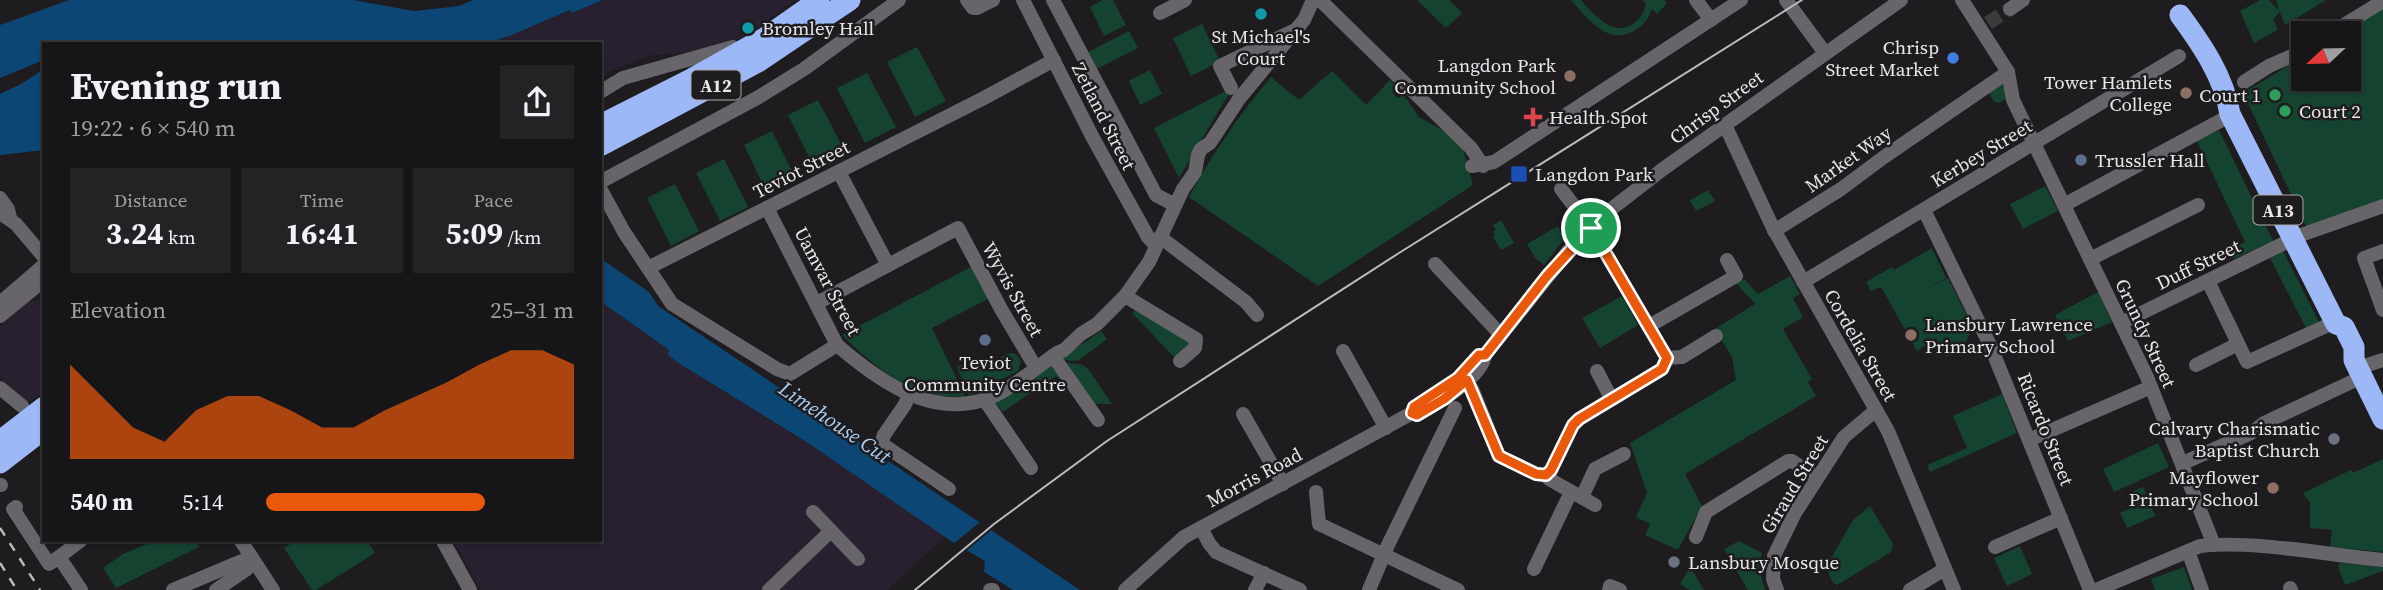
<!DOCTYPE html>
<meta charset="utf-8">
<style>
:root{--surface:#161517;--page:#232224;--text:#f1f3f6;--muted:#9e9fa1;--line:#353436;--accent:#ea580c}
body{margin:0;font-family:"Source Serif 4",serif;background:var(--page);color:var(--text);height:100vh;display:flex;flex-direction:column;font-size:26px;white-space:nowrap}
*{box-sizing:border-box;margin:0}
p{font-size:23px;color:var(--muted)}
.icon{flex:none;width:38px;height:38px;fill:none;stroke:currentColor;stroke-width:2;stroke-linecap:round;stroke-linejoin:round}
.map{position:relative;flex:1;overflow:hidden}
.details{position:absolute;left:42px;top:42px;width:560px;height:500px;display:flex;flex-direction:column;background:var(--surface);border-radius:0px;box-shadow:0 2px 5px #0004,0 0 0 2px var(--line)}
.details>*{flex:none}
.needle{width:46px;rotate:248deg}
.fabs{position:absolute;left:2291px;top:21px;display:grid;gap:14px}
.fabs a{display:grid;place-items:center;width:70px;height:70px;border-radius:0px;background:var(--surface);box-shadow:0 2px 5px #0004,0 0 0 2px var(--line);font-size:35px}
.pin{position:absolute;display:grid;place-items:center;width:60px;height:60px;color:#fff;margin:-30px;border:4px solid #fff;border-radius:50%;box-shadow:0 2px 7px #0007}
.round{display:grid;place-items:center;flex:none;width:74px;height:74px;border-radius:0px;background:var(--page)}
.head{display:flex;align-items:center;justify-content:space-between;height:119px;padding:0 28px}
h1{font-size:38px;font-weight:700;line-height:52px}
.figures{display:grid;grid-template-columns:repeat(3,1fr);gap:10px;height:119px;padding:7px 28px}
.figures div{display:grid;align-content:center;border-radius:0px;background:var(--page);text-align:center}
.figures b{font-size:30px;font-weight:700}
.figures small{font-size:19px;font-weight:400}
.figures p{font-size:19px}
.chart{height:196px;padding:14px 28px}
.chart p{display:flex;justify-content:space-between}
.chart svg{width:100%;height:126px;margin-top:7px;fill:var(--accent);opacity:.7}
ul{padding:0 28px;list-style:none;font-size:23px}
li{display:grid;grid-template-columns:112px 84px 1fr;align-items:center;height:52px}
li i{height:18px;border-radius:9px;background:var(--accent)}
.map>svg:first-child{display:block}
</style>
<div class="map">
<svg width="2383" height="590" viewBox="0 0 2383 590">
<rect width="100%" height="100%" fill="#1e1c1f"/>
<!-- industrial -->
<g fill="#28202f">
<polygon points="603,0 795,0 742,39 690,52 648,56 612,70 600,79 600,44 485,44 512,35 571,10 573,13"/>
<polygon points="44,298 44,393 25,404 7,389 0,377 0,327 26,302"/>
<polygon points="600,301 669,350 705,380 808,443 945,536 888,590 480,590 453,541 600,541"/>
</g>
<!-- green -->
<g fill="#144330">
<polygon points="1103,0 1113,0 1126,25 1104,36 1090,7"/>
<polygon points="1417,0 1449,0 1462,13 1446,28"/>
<path d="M1571 0H1581C1588 8 1596 17 1605 23 1624 36 1643 22 1646 3L1643 0H1664L1667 3 1657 14 1652 9C1645 30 1623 42 1603 31 1591 24 1580 10 1571 0Z"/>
<polygon points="2260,0 2269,0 2279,11 2276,0 2326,0 2285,25 2280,12 2273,19 2278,30 2254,43 2240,11"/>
<polygon points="2383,8 2383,200 2307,228 2243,93 2303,57 2303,79 2348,79 2348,33 2342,33"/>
<polygon points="1202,24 1219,59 1214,61 1215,64 1191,76 1173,38"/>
<polygon points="1129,31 1138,48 1097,69 1088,52"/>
<polygon points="917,47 946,101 915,117 887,62"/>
<polygon points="1150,70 1162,94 1140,105 1129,81"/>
<path d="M1332 71 1366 105 1390 80 1396 86 1392 92 1398 98 1403 94 1419 117 1447 133 1463 149 1473 185 1318 286 1189 197C1212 154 1239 115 1271 77L1299 100Z"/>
<polygon points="867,73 896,127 865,143 837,88"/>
<polygon points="2003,83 2006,99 1998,103 1994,102 1989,93"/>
<polygon points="1226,91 1228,95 1179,178 1154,128"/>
<polygon points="818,100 847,155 816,171 788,115"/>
<polygon points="2219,130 2273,241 2234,259 2229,250 2245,242 2197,141"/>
<polygon points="772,131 796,179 767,193 744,145"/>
<polygon points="724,159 748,207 720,221 696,173"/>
<polygon points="675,184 699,231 671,246 647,198"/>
<polygon points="2045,186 2058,211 2023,229 2010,204"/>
<polygon points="1708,190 1715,201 1696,211 1690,200"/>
<polygon points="1501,220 1514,243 1501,250 1493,237 1495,236 1493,232 1496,230 1493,225"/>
<polygon points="1558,226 1565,238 1544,265 1535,258 1527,244"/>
<path d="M1932 248 1946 278 1926 289 1948 278 1968 318 1946 329 1947 332 1963 323 1970 334 1962 349 1947 357C1938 352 1936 347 1937 338L1917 351 1881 287 1871 291 1866 282 1892 267 1894 270Z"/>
<polygon points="2283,251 2320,324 2307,330 2270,258"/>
<path d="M971 267 988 299 932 328 965 396C917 402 875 368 842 335Z"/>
<polygon points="1790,276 1800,294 1793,298 1803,317 1783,329 1812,379 1808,382 1816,396 1685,474 1702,506 1678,550 1645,535 1650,524 1636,517 1647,493 1630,443 1736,380 1732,357 1715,329 1755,304 1736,283 1744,279 1758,294"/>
<polygon points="2098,292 2112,322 2068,341 2055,315"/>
<polygon points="1622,296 1638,325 1600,348 1582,318"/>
<polygon points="1137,309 1190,343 1176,359 1132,313"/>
<polygon points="1101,331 1107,339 1078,361 1064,360 1062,358"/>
<polygon points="1010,353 1016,354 1021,361 1018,371 969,396 957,367 972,360 976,369"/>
<polygon points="1068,363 1083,365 1088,369 1112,404 1093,404 1064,364"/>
<polygon points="1052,365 1061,378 1059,379 1056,376 1032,392 1026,383"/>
<polygon points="1023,386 1030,393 1003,412 995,402"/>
<polygon points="2002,394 2017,433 1930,472 1927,465 1967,448 1953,416"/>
<polygon points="2158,443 2169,467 2114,492 2103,469"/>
<polygon points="2383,459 2383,552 2330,547 2332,530 2310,528 2310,502 2303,493 2351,470 2353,473"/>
<polygon points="2143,487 2155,516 2127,528 2120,513 2138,505 2133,491"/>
<polygon points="1870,506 1893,544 1891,552 1837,585 1833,583 1826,567 1853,520"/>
<polygon points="154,541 196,541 199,547 116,588 103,568 123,554"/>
<polygon points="295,541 367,541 375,553 316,590 312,590 284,548"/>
<polygon points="1739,541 1762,553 1759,569 1765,590 1748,590 1724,549"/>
<polygon points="2020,546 2032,574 2007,586 1994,558"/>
<polygon points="2340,563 2383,567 2383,571 2345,585 2338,566"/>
<polygon points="1690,567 1704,590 1690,590 1680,584"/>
<polygon points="2184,567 2192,590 2155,590 2151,579"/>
</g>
<!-- water -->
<g fill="#0b4674">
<polygon points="69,0 353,0 414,11 459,6 473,0 603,0 572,13 570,10 512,35 485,44 44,44 44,60 0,78 0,25"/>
<polygon points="44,69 44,78 39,84 44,87 44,150 0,155 0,94 21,84"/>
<polygon points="600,258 649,292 658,306 1080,590 1013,590 984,572 985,561 951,541 808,443 680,364 668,355 669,350 600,301"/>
</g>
<!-- pier -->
<polygon fill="#1e1c1f" points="984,519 995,527 965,552 953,544"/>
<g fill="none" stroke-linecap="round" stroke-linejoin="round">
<!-- minor-tunnel -->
<polyline stroke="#3c3a3d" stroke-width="14" stroke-dasharray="14 7" stroke-linecap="butt" points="1988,23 2010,9"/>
<!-- minor -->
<g stroke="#676569" stroke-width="14">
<polyline points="967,0 973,8 977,8 993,0"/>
<polyline points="1023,0 1093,138 1148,237 1156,246"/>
<polyline points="1053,0 1156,195 1175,205"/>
<polyline points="1320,0 1471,148 1483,166"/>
<polyline points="1696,0 1711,20"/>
<polyline points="1786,0 1825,53"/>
<polyline points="1962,0 2008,72 2013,100 2147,377 2214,545"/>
<polyline points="2010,9 2023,0"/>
<polyline points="1160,13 1185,0"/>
<polyline points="2331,33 2383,1"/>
<polyline points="2244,82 2269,66 2303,51"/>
<polyline points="1231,88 1220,66 1293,31"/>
<polyline points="600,92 623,78 733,47"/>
<polyline points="1725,125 1773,228 1888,431 1954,590"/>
<polyline points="1472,166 1494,162 1741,0"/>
<polyline points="839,172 888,265"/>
<polyline points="600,182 757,98 804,69 899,0"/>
<polyline points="600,188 624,232 648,268 984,98 1054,60"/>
<polyline points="1561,189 1591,228 1667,358"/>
<polyline points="0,198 8,209 10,218"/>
<polyline points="2064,205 2231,115"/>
<path d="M767 208 837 345C883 385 944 427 1005 390 1023 379 1040 365 1057 353L1064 350 1081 334 1097 324 1125 296 1149 262 1183 189 1195 172 1198 155 1201 149 1210 143 1239 99 1304 20 1313 0"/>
<polyline points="1924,210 1990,345 2090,590"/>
<polyline points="0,213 16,224 44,257"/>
<polyline points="1774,231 1841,189 1884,157 2008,72"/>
<polyline points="1160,237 1246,302 1257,315"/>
<polyline points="2383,251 2364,258 2383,310"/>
<polyline points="2090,259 2198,205"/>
<polyline points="1435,264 1501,335"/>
<polyline points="648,268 672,304 777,369 790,374 837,345"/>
<polyline points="2208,281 2247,362 2335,322"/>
<polyline points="1803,282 2179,56"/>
<polyline points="1125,296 1196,339 1195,348 1180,361"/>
<polyline points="0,303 44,265"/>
<polyline points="817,303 958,228 1001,309 1036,368"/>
<polyline points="0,316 44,280"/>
<polyline points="2121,323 2301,235 2383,206"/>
<polyline points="1649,326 1736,276 1727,260"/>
<polyline points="1343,351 1386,428"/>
<polyline points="1053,356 1098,420"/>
<polyline points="1667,358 1682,357 1716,336"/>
<polyline points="2196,365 2238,344"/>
<polyline points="2358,368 2383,360"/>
<polyline points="1597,371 1611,398"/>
<polyline points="1463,374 1473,391 1499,456 1537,474 1546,475"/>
<polyline points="0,388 22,406"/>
<polyline points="909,396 904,406 884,435 882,441 885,446 949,489"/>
<polyline points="984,399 1031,468"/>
<path d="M1412 413 1417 415C1436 404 1482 378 1485 355L1570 249 1610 210 1663 169 1901 0"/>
<polyline points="1243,414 1283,484"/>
<polyline points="2029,440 2151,387"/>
<polyline points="2183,463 2251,433 2264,423 2362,377"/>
<polyline points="1546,475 1551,470 1573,425 1579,419 1662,369 1667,358"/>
<polyline points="1546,475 1549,479 1595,505"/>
<polyline points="0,485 1,485"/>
<polyline points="1316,492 1319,524 1458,590"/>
<polyline points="1582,497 1595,469 1624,454"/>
<polyline points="16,507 13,509 49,564 59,557"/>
<polyline points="813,512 858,559"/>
<polyline points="1201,528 1209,543 1216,552 1300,590"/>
<polyline points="1696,537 1706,512 1788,461 1792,461 1817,478"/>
<polyline points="80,541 59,557 81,590"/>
<polyline points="241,541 273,590"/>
<polyline points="443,541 470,590"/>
<polyline points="1995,547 2061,518"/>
<polyline points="2188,551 2202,590"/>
<polyline points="1534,569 1571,492"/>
<polyline points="2290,588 2291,590"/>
<polyline points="173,590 242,561"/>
<polyline points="216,590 247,569"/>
<polyline points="769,590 831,531"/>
<polyline points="990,590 993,590"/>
<polyline points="1125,590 1184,537 1412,413 1414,407"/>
<polyline points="1255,590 1264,573"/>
<polyline points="1369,590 1388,545 1455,408"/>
<polyline points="1609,590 1610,586 1620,590"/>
<polyline points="1777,590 1773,579 1774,556 1795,513 1844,437 1876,410"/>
<polyline points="1910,590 1945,569"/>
<path d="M2096 590 2200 546C2254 540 2327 555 2383 560"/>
</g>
<!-- highway -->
<g stroke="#9db8f6" stroke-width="21">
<path d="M2180 15C2202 45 2224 77 2230 114L2336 324 2344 327 2354 347V360L2383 419"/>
<polyline points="600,125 693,78 763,39 819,0"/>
<polyline points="600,146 758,62 850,0"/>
<polyline points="0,441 44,407"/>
<polyline points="0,463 44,429"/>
</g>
<!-- tram -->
<polyline stroke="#bcbabd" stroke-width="2" points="915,590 994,524 1107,441 1399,253 1802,0"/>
<!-- rail -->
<g stroke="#bcbabd" stroke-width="2.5" stroke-dasharray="9 9" stroke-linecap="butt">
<polyline points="0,528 40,590"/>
<polyline points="0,563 17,590"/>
</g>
</g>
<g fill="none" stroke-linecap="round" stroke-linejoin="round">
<!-- route casing -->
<g stroke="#fff" stroke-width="14">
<polygon id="route" points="1591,228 1667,358 1662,369 1579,419 1573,425 1551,470 1546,475 1536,474 1499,456 1467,380 1444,399 1417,415 1412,413 1414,407 1458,378 1479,355 1485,355 1547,276"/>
</g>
<!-- route -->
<use href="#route" stroke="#ea580c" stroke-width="9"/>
</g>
<!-- markers -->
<g fill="#0f9aa8" stroke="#1e1c1f" stroke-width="2.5">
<circle cx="1261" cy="14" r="7"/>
<circle cx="748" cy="28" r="7"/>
</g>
<circle fill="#3f7fe0" stroke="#1e1c1f" stroke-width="2.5" cx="1953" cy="58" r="7"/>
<g fill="#8d6e63" stroke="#1e1c1f" stroke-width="2.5">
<circle cx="1570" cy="76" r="7"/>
<circle cx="2186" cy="93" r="7"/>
<circle cx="1911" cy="335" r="7"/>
<circle cx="2273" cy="488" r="7"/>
</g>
<g fill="#2e9e5b" stroke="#1e1c1f" stroke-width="2.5">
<circle cx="2275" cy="95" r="7"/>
<circle cx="2285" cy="111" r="7"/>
</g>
<path fill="#e0444e" stroke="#1e1c1f" stroke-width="2.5" d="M1529.5 106.5h7v7h7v7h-7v7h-7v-7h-7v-7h7z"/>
<g fill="#5c6f8a" stroke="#1e1c1f" stroke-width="2.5">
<circle cx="2081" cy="160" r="7"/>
<circle cx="985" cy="340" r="7"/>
</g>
<rect fill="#1a4fb4" stroke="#1e1c1f" stroke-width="2.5" x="1510" y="165" width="18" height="18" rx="3.5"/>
<g fill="#6b7280" stroke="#1e1c1f" stroke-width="2.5">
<circle cx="2334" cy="439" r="7"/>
<circle cx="1674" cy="562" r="7"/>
</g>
<g text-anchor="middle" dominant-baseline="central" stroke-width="5" stroke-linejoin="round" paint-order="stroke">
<!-- shield labels -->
<g fill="#1e1c1f" stroke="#aba9ac" stroke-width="2">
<rect x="691.5" y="70.5" width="49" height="29" rx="5"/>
<rect x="2253.5" y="195.5" width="49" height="29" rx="5"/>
</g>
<g font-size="18" font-weight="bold" fill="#e8e6e9">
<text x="716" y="85">A12</text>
<text x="2278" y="210">A13</text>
</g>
<!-- poi labels -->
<g font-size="19" fill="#e8e6e9" stroke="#1e1c1f" text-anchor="start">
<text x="762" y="28">Bromley Hall</text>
<text x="1261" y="36" text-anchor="middle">St Michael's<tspan x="1261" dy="22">Court</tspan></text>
<text x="1939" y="47" text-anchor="end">Chrisp<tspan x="1939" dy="22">Street Market</tspan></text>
<text x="1556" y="65" text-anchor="end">Langdon Park<tspan x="1556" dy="22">Community School</tspan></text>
<text x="2172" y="82" text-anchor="end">Tower Hamlets<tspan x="2172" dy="22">College</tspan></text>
<text x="2261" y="95" text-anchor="end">Court 1</text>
<text x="2299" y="111">Court 2</text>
<text x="1549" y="117">Health Spot</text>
<text x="2095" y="160">Trussler Hall</text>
<text x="1535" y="174">Langdon Park</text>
<text x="1925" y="324">Lansbury Lawrence<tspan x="1925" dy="22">Primary School</tspan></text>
<text x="985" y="362" text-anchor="middle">Teviot<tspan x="985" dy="22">Community Centre</tspan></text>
<text x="2320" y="428" text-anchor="end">Calvary Charismatic<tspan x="2320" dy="22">Baptist Church</tspan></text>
<text x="2259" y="477" text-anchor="end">Mayflower<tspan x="2259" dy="22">Primary School</tspan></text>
<text x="1688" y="562">Lansbury Mosque</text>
</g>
<!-- street labels -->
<g font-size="19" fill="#e8e6e9" stroke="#1e1c1f">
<text transform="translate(1716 107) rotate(-36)">Chrisp Street</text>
<text transform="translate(1104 116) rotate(63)">Zetland Street</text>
<text transform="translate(1981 153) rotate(-31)">Kerbey Street</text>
<text transform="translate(1848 159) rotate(-35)">Market Way</text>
<text transform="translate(801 169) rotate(-27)">Teviot Street</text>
<text transform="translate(2198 264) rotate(-26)">Duff Street</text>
<text transform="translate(828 281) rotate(62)">Uamvar Street</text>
<text transform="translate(1013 289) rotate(61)">Wyvis Street</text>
<text transform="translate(2146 333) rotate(65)">Grundy Street</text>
<text transform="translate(1861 345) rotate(60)">Cordelia Street</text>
<text transform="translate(2046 429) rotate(68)">Ricardo Street</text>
<text transform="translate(1254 477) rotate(-28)">Morris Road</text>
<text transform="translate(1794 484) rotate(-59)">Giraud Street</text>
</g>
<!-- water labels -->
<g font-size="21" font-style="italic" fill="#abcef0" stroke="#1e1c1f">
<text transform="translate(835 422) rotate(34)">Limehouse Cut</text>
</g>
</g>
</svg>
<div class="fabs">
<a><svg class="needle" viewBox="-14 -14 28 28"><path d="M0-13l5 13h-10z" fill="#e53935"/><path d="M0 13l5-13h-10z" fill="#9e9fa1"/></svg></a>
</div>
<div class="pin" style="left:1591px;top:228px;background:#1e9e55"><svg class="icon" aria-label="arrive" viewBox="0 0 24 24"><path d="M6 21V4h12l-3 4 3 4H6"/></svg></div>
<section class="details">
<div class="head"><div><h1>Evening run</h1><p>19:22 · 6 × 540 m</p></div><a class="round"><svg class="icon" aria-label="share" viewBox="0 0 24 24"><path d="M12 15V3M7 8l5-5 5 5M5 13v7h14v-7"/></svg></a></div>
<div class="figures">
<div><p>Distance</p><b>3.24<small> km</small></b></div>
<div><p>Time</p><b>16:41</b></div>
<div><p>Pace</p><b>5:09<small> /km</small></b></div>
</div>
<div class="chart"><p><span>Elevation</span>25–31 m</p>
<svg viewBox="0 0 160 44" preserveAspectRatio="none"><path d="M0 44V11L10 22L20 33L30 38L40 27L50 22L60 22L70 27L80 33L90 33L100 27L110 22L120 17L130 11L140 6L150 6L160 11V44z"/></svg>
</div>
<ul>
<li><b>540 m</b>5:14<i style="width:71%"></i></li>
</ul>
</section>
</div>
